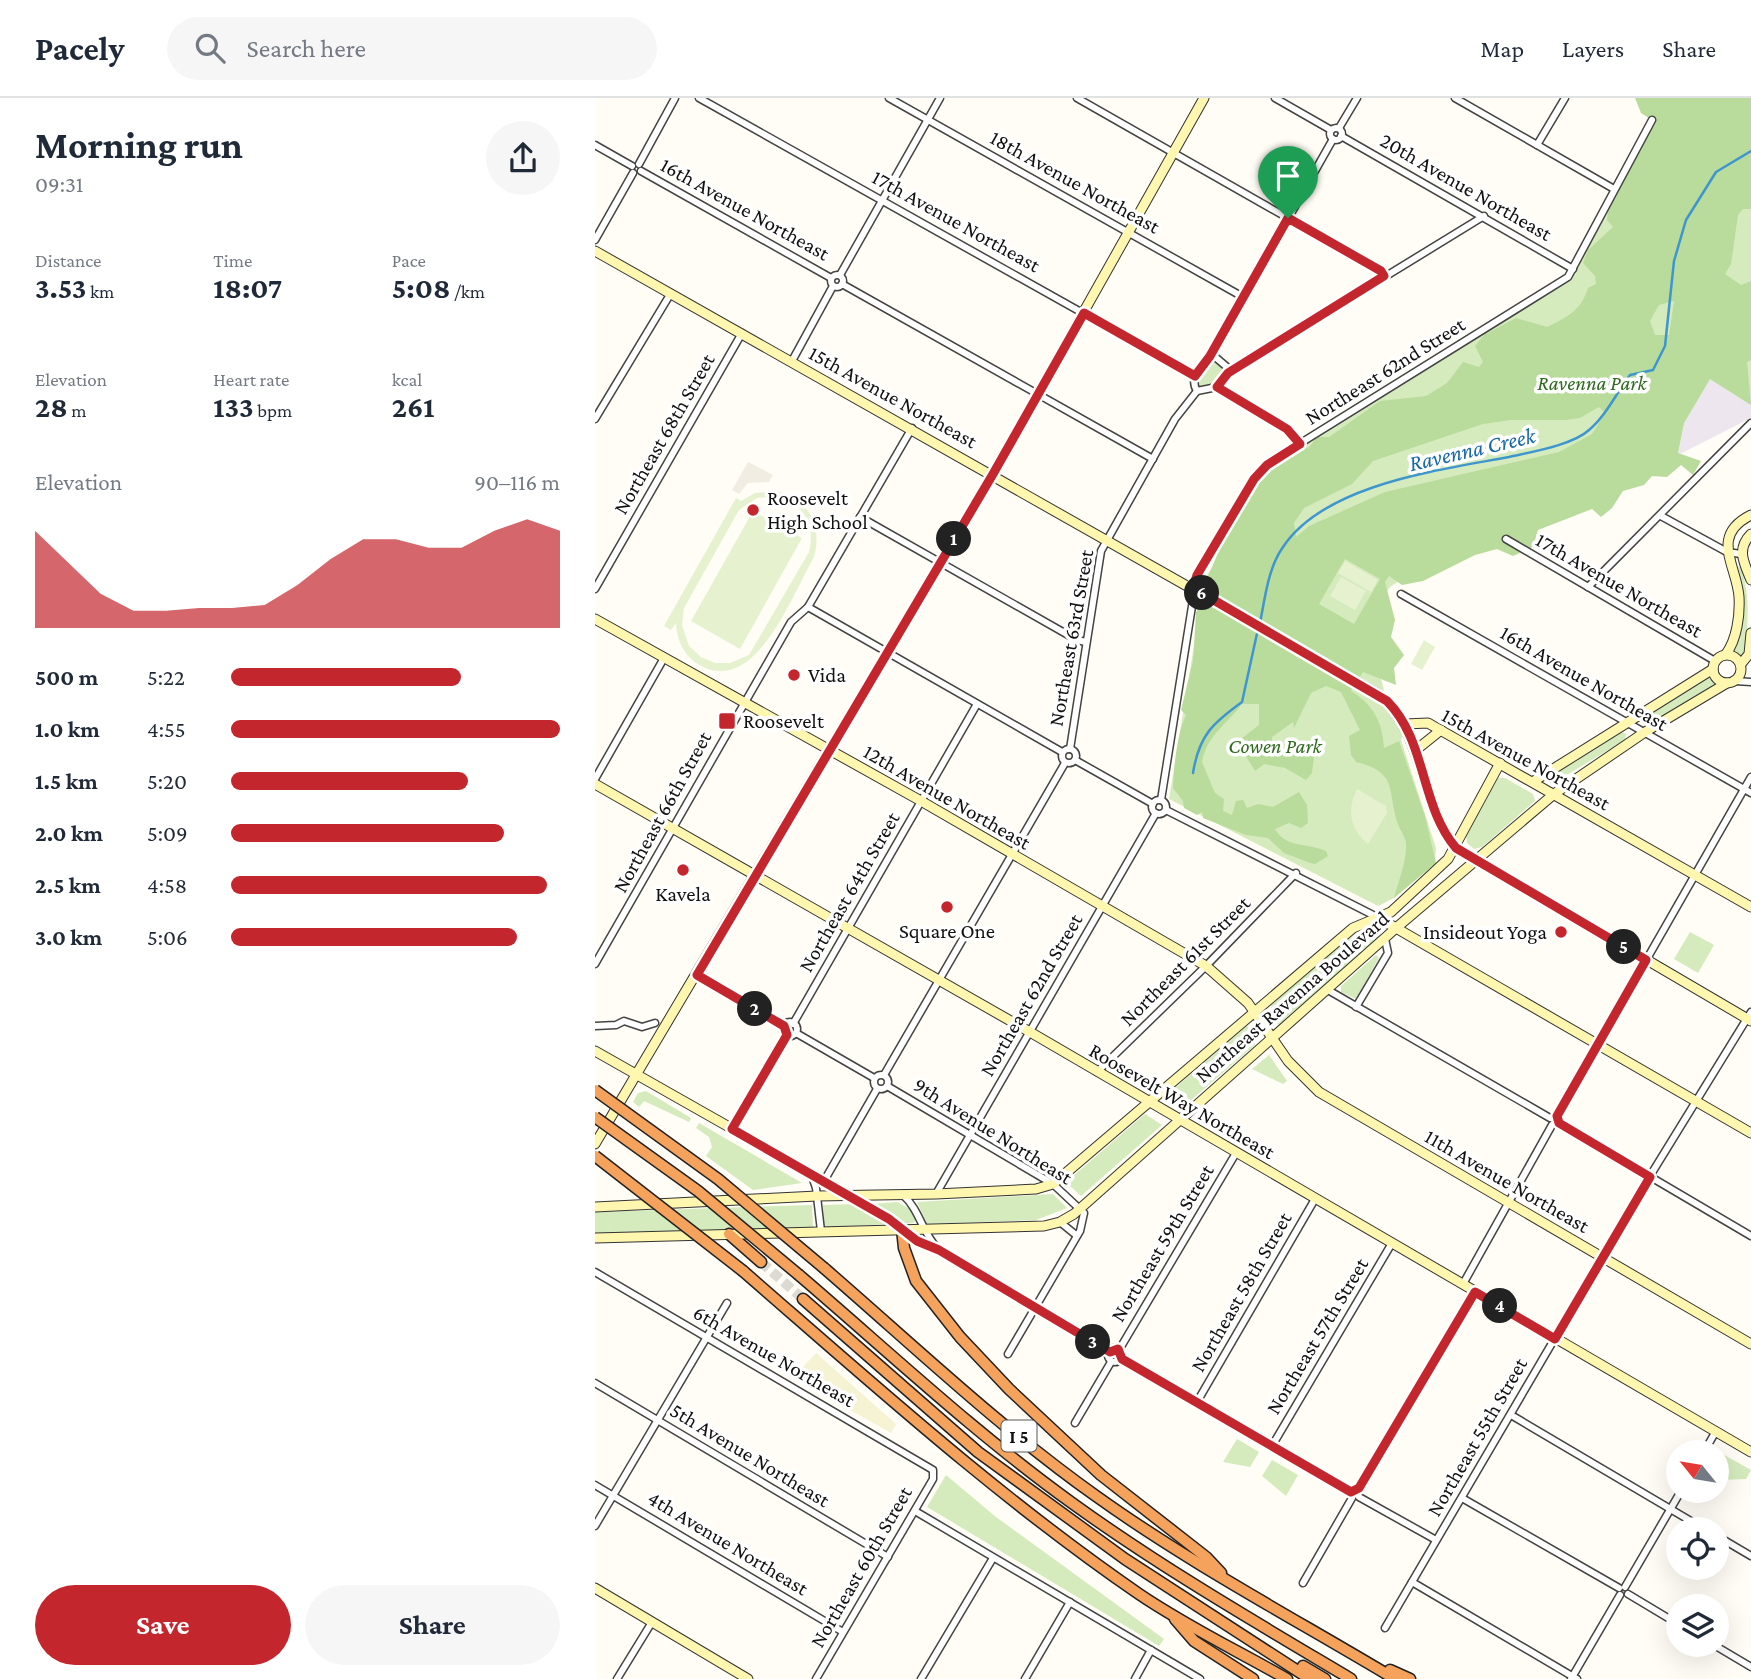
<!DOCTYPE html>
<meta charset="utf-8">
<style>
:root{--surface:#fff;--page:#f6f6f7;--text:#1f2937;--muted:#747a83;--line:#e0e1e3;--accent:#c4262e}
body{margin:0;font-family:"Crimson Pro",serif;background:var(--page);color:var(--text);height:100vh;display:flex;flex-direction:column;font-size:26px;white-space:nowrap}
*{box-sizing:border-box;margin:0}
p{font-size:23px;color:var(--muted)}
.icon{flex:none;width:38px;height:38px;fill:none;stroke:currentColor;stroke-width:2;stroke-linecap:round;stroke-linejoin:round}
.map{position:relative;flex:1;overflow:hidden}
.sheet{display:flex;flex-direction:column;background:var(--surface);width:595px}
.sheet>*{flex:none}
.needle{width:46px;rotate:300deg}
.tools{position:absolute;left:1071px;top:1342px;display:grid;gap:14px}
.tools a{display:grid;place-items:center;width:63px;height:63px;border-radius:50%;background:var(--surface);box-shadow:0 7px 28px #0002;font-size:35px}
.pin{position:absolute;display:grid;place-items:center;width:60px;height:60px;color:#fff;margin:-72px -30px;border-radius:50% 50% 50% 0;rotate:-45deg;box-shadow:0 0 7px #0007}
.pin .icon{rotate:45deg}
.km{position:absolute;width:35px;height:35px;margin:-18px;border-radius:50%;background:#222;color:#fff;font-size:19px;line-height:35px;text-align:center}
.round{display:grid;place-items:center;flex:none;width:74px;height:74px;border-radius:37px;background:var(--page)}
.overview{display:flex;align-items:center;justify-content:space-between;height:119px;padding:0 35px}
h1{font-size:38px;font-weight:700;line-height:52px}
.metrics{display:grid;grid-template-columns:repeat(3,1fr);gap:10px;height:119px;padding:7px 35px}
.metrics div{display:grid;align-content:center}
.metrics b{font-size:30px;font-weight:700}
.metrics small{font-size:19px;font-weight:400}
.metrics p{font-size:19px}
.chart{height:196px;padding:14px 35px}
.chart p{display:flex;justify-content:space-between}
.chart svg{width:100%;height:126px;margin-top:7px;fill:var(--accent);opacity:.7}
.action{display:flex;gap:14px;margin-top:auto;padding:14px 35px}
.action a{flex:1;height:80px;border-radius:42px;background:var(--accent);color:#fff;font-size:28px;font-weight:700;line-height:80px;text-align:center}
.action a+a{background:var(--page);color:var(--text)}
ul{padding:0 35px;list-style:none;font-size:23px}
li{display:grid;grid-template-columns:112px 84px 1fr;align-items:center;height:52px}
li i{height:18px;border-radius:9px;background:var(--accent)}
header{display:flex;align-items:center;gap:42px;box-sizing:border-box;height:98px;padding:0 35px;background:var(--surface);border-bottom:2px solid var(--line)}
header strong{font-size:33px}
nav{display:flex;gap:38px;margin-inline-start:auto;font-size:24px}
.search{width:490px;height:63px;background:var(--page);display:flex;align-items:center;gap:18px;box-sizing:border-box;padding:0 24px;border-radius:38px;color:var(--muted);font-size:26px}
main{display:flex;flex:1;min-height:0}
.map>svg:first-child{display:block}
</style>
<header>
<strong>Pacely</strong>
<div class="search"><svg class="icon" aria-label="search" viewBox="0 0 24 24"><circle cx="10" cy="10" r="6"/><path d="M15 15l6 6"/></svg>Search here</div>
<nav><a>Map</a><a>Layers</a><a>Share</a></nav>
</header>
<main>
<section class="sheet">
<div class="overview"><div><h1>Morning run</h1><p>09:31</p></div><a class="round"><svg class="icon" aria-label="share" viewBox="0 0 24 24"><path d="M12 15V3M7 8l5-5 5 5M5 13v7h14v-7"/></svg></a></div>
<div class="metrics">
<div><p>Distance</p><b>3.53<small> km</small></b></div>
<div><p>Time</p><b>18:07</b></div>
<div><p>Pace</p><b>5:08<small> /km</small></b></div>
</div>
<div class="metrics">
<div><p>Elevation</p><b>28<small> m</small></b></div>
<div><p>Heart rate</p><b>133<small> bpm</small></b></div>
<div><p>kcal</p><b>261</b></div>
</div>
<div class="chart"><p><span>Elevation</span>90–116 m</p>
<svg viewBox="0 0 160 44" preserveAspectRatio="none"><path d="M0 44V10L10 21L20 32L30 38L40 38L50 37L60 37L70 36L80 29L90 20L100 13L110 13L120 16L130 16L140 10L150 6L160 10V44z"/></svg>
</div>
<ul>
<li><b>500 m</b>5:22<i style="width:70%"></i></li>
<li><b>1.0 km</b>4:55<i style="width:100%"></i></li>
<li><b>1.5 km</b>5:20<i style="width:72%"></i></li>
<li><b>2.0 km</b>5:09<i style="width:83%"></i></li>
<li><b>2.5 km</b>4:58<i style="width:96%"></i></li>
<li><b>3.0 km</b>5:06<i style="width:87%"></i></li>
</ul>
<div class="action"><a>Save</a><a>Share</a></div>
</section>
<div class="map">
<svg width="1156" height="1581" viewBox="0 0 1156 1581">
<rect width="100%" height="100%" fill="#fffdf5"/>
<!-- industrial -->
<polygon fill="#eee6ef" points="1115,280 1156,307 1156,320 1083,357 1089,325"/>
<!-- farmland -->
<polygon fill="#f6f3d4" points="221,1255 301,1326 296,1335 198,1280"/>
<!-- green -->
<g fill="#d5ebbd">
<polygon points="1076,0 1156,0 1156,307 1115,281 1089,325 1083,355 819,473 795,489 783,506 779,556 792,603 810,626 806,642 841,750 840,762 799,800 783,808 574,701 610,480 704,342 976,180"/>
<polygon points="615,262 623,263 630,276 622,286 606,291 602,289 604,277"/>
<path d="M1144 468C1156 488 1153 530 1150 555L1145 559 1136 556 1140 548V471Z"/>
<polygon points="1115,579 1120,587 1055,627 1050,625 1050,619"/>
<polygon points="1025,633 1031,636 1030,642 960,684 954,682 954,678"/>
<polygon points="903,680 910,680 938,696 940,703 887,749 879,751 872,745 871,737"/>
<polygon points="775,830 787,837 683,927 676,907 752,842"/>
<polygon points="1095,834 1119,847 1103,875 1079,861"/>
<polygon points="781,857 784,860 761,901 746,894 746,888"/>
<polygon points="652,928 660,937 660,947 595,1003 584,1009 573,1004 572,997"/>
<polygon points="674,957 692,983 688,986 657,971"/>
<polygon points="51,993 96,1020 94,1024 49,1003 44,1009 38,1004 43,995"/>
<polygon points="550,1016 567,1027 486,1098 471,1084"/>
<polygon points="104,1025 207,1085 158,1092 111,1058 117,1049 114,1039 101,1030"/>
<polygon points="458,1096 472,1110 441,1122 332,1126 322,1104"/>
<polygon points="302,1104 317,1112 321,1122 318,1125 305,1126 299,1118 278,1106"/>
<polygon points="260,1106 292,1126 229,1130 228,1107"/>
<polygon points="217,1107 218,1130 0,1138 0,1114"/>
<polygon points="642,1341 664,1354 655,1369 628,1364"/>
<polygon points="1124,1354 1156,1372 1151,1381 1122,1382"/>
<polygon points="677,1362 703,1377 691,1398 667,1378"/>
<polygon points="351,1377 401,1419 569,1541 564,1548 332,1409"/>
</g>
<!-- forest -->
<path fill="#b9dc9c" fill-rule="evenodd" d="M1040 0H1156V111H1148L1143 117 1136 166 1130 176 1146 187 1156 183V262L1152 264 1156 307 1115 281 1089 325 1083 355 1106 363 1098 377 1086 367 1072 379 1057 378 1049 387 1028 393 1017 410 1006 419 997 411 943 432 938 449 918 458 902 451 880 457 828 483 807 487 794 478 790 484 800 522 796 539 809 557 799 570 801 587 768 574 756 593C778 606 788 625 789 650L804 643 830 718 841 765 799 800C803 784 812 763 811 746 811 739 805 733 803 726 792 694 804 674 761 664L756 657 754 638 765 632 746 594 731 588 716 595 699 630 698 624 677 639V647L683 654C695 649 710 650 719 659L717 675 711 682 690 670 669 666 660 673 646 650V641L664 627V606H647C632 626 612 637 607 664L620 695 629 701 628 713 637 717 641 703 648 702 652 710 663 706 678 709 704 694 712 707 713 725 706 730 694 725 680 731C690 750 713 745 731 753L733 758 720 766 715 765 689 755 673 740 651 737 608 720 607 714 602 717 589 710 588 703 578 690C579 669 582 635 591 617L586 612 598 563 601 515 614 476 644 406 673 368 714 349 722 339H734L785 303 831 298 852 285 868 264 884 269 888 264 880 248 889 237 921 220 952 229C972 219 986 213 993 190L1001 186 1000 178 988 165 993 152 1018 129 1012 122 1013 110 1060 24 1046 15ZM1079 203 1074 237H1060L1055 223 1064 207ZM1004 309 1010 315 997 336 964 354 790 394 714 428 701 439 699 425 709 410 757 386 778 363 888 326 916 322H971L985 320ZM750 461 785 481 759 526 724 506Z"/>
<!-- pitch -->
<g fill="#e6f2cf" fill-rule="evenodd">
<path d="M181 393C213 400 228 427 219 459 198 495 162 595 108 569 90 560 82 544 81 525L76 532 69 528 141 400 146 403 160 395ZM179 398C208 403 221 427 214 454L154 557 135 565H120L106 559 94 548 87 527 89 510 144 412 162 400Z"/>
<polygon points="158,413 207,440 145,551 96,523"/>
<polygon points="750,463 783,482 776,494 743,475"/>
<polygon points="746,479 771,493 760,512 735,498"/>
<polygon points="829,542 840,549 827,572 816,566"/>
<path d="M762 691 791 708 792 715 773 746C754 730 752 712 762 691Z"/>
</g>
<!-- plaza -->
<polygon fill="#f1ede2" points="153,364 178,377 174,384 153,385 144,396 137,392"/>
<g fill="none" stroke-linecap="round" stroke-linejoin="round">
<!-- stream -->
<g stroke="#3f96cf" stroke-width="2.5">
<path d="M665 525C670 500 673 470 688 449 730 386 845 372 914 359 936 354 978 347 994 332 1011 318 1022 294 1035 277L1058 272 1070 248 1079 163 1091 122 1121 74 1156 53"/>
<path d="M598 675C604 637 618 625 647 604L663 531"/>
</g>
<!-- highway-tunnel -->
<polyline stroke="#dbdad3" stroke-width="10" stroke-dasharray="10 5" stroke-linecap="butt" points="166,1164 208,1201"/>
<!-- street casing -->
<g stroke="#444" stroke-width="9">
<g id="street">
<polyline points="104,0 600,278"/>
<polyline points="294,0 648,199"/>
<polyline points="482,0 786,173 789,178"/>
<polyline points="680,0 736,32"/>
<polyline points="860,0 1019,91"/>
<polyline points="744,30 762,0"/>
<circle cx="741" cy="36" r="6"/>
<polyline points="746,38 978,171"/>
<polyline points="0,47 37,68"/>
<polyline points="942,47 970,0"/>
<polyline points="44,66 80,0"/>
<polyline points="46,73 236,180"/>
<polyline points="0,142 38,75"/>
<circle cx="242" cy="183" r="6"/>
<polyline points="245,177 345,0"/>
<polyline points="247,186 558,361"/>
<path d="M619 258 632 269V279L622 289 602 293C594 281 606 262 619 258Z"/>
<polyline points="615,259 738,41"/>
<polyline points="197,263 238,188"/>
<polyline points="633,275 889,118"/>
<polyline points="622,289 692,331 705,346"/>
<polyline points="0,321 76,195"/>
<polyline points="1066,418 1132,454 1146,456"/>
<polyline points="265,419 482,542 491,544"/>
<polyline points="911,441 1120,563"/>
<polyline points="993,489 1156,325"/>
<polyline points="0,491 147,235"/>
<polyline points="806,496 1156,695"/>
<polyline points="213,509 467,654"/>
<polyline points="1140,583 1156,584"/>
<circle cx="474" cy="658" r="7"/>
<polyline points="475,651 506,453 580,321 602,293"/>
<polyline points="480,662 558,706"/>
<polyline points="0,681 69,560"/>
<circle cx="564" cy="709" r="7"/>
<polyline points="566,702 602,477 659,381 680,361 973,179 1057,22"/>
<polyline points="571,712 782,819"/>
<polyline points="0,866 196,524 213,509 317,330"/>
<polyline points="102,877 189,928"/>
<polyline points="733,892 955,1020"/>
<polyline points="761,909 793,855 790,841"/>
<circle cx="195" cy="931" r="7"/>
<polyline points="198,926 382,606"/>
<polyline points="0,928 21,927 29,923 47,929 60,925"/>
<polyline points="201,935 279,980"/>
<polyline points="502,974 611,868 701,775"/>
<circle cx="286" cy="984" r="7"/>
<polyline points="289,977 470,665"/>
<polyline points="292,988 458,1086 489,1115 485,1133 413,1256"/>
<polyline points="962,1018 1156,679"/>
<polyline points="964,1025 1156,1138"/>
<polyline points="137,1031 192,937"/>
<polyline points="216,1075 221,1090 226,1133"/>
<polyline points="229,1083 282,991"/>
<polyline points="341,1096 561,715"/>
<path d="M308 1097C325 1112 327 1135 343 1151"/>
<polyline points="465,1124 481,1137"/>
<polyline points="309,1133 515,1253"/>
<polyline points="0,1174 338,1372 338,1381 221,1581"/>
<polyline points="868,1186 957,1027"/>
<circle cx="520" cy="1257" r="7"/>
<polyline points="524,1252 641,1055"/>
<polyline points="526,1260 756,1394"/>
<polyline points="0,1285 293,1459"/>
<polyline points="602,1304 720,1101"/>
<polyline points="916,1317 1111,1432"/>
<polyline points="480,1325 516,1264"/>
<polyline points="677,1348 797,1145"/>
<polyline points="1109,1354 1121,1333"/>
<polyline points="0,1387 248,1534"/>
<polyline points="762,1392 880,1194"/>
<polyline points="764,1399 841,1442"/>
<polyline points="867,1400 1024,1490"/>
<polyline points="320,1413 605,1581"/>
<polyline points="0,1428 132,1205"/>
<polyline points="1122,1438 1156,1458"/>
<polyline points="817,1484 982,1581"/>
<polyline points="708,1485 757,1400"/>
<polyline points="1030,1489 1086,1393"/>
<polyline points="1033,1496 1083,1526"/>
<polyline points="790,1530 1055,1078 1156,914"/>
<polyline points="1119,1547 1156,1569"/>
<polyline points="22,1581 57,1524"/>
<polyline points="326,1581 398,1460"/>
<polyline points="430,1581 475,1504"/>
<polyline points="540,1581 556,1552"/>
<polyline points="976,1581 1025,1497"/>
</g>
</g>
<!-- secondary casing -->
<g stroke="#333" stroke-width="11">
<g id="secondary">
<path d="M0 153 781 595C832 634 821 704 861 750L1156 923"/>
<path d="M1156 436C1141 451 1149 465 1156 482"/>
<polyline points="0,521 326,703 611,868 653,905 693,963 724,994 1156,1246"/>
<path d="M1131 556C1142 541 1145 517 1144 499 1142 468 1114 438 1156 417"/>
<circle cx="1132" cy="571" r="14"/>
<polyline points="1146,566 1154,556 1156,535"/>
<polyline points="810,626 833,625 1156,809"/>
<polyline points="821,652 846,632"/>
<polyline points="939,683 1118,571"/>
<polyline points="0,686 435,934 1156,1354"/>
<polyline points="782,819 1156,1035"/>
<polyline points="0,953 256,1098 307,1131"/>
<polyline points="0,1046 398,375 609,0"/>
<polyline points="0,1109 222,1098 341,1096 441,1091 458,1086 758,830 796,814 853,761 905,665"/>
<polyline points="0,1140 449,1128 465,1124 479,1116 801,830 959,696 1050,634 1132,585"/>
<polyline points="0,1490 153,1581"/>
</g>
</g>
<!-- highway casing -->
<g stroke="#222" stroke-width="13">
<g id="highway">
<polyline points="307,1131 309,1150 321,1183 365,1239 414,1291 506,1377 611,1459 626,1475"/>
<polyline points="134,1136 166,1164"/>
<path d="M229 1170C318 1247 405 1330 501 1398 596 1466 700 1521 800 1581"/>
<path d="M148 1173C277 1285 403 1399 544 1496 591 1528 643 1553 692 1581"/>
<path d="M204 1177C294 1254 381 1336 477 1405 567 1470 662 1525 756 1581"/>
<polyline points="208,1201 383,1354 530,1461 715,1581"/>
<polyline points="580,1521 599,1543 658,1581"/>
<polyline points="708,1568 730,1581"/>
<polyline points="795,1572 815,1581"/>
</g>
</g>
<!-- street -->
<use href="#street" stroke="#fff" stroke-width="6"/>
<!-- secondary -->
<use href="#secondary" stroke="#fff6b0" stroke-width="9"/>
<!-- highway -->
<use href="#highway" stroke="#f5a25d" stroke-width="10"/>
<!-- highway-bridge casing -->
<g stroke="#222" stroke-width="13" stroke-linecap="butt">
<g id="highway-bridge">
<polyline points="0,992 123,1081 229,1170"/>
<polyline points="0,1019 103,1093 204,1177"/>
<polyline points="0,1058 148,1173"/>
</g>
</g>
<!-- highway-bridge -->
<use href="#highway-bridge" stroke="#f5a25d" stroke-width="10"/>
</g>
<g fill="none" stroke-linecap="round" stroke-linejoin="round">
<!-- route casing -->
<g stroke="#fff" stroke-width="14">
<path id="route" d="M693 120 786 173 789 178 633 275 622 289 692 331 705 346 672 367 659 381 602 477 598 490 792 603C832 643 825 708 861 750L1051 862 962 1018 964 1025 1055 1079 960 1241 880 1194 764 1390 756 1394 527 1261 523 1251 515 1254 344 1152 322 1143 294 1121 137 1031 192 937 189 928 102 877 398 376 489 215 600 278 615 258Z"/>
</g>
<!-- route -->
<use href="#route" stroke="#c4262e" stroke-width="9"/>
</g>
<!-- markers -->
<g fill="#c4262e" stroke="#fff" stroke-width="2.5">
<circle cx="158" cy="412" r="7"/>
<circle cx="199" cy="577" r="7"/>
<rect x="123" y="614" width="18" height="18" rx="3.5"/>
<circle cx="88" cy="772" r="7"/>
<circle cx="352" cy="809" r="7"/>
<circle cx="966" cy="834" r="7"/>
</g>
<g text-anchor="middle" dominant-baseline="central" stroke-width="7" stroke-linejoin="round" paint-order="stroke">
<!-- shield labels -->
<rect fill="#fff" stroke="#585858" stroke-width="2" x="406.5" y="1322.5" width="35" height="31" rx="5"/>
<g font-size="19" font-weight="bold" fill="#111">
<text x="424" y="1338">I 5</text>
</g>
<!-- street labels -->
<g font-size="21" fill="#111" stroke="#fff">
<text transform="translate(480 84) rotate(29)">18th Avenue Northeast</text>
<text transform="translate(871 89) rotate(30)">20th Avenue Northeast</text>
<text transform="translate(150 111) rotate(29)">16th Avenue Northeast</text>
<text transform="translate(361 123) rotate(29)">17th Avenue Northeast</text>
<text transform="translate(790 273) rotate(-32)">Northeast 62nd Street</text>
<text transform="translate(298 299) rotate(29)">15th Avenue Northeast</text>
<text transform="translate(69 336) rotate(-60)">Northeast 68th Street</text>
<text transform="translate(1024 487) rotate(30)">17th Avenue Northeast</text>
<text transform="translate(476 540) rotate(-80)">Northeast 63rd Street</text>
<text transform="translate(989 580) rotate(30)">16th Avenue Northeast</text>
<text transform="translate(931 661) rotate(29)">15th Avenue Northeast</text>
<text transform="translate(352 699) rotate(30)">12th Avenue Northeast</text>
<text transform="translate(67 714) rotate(-61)">Northeast 66th Street</text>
<text transform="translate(254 794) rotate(-60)">Northeast 64th Street</text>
<text transform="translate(590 863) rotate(-45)">Northeast 61st Street</text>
<text transform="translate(436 897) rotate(-60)">Northeast 62nd Street</text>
<text transform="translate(697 899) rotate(-41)">Northeast Ravenna Boulevard</text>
<text transform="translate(587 1003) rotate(30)">Roosevelt Way Northeast</text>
<text transform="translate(398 1033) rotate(32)">9th Avenue Northeast</text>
<text transform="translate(912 1083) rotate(30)">11th Avenue Northeast</text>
<text transform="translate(567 1145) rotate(-59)">Northeast 59th Street</text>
<text transform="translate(646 1194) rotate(-60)">Northeast 58th Street</text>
<text transform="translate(722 1238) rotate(-59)">Northeast 57th Street</text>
<text transform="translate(179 1258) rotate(30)">6th Avenue Northeast</text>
<text transform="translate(882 1339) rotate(-60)">Northeast 55th Street</text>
<text transform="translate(155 1357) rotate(31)">5th Avenue Northeast</text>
<text transform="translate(133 1445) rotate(31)">4th Avenue Northeast</text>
<text transform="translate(266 1469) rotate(-60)">Northeast 60th Street</text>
</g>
<!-- park labels -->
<g font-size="21" font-style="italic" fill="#2f6b1f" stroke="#fff">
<text x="997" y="285">Ravenna Park</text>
<text x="680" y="648">Cowen Park</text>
</g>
<!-- poi labels -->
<g font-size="21" fill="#111" stroke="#fff" text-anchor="start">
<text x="172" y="400">Roosevelt<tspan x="172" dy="24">High School</tspan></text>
<text x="213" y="577">Vida</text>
<text x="148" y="623">Roosevelt</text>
<text x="88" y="796" text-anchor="middle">Kavela</text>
<text x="352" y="833" text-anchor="middle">Square One</text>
<text x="952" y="834" text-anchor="end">Insideout Yoga</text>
</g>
<!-- water labels -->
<g font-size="23" font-style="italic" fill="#1768a6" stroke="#fff">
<text transform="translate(877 351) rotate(-13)">Ravenna Creek</text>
</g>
</g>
</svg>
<div class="tools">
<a><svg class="needle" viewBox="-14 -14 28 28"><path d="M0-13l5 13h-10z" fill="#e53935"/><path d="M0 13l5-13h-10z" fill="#747a83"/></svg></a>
<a><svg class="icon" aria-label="locate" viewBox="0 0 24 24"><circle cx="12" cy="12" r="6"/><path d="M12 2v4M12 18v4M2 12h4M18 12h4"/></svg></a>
<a><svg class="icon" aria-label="layers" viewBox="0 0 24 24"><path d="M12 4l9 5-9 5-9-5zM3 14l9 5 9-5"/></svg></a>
</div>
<div class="pin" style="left:693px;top:120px;background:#1e9e55"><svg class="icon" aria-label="arrive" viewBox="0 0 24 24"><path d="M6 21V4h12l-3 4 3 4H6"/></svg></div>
<b class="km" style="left:359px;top:441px">1</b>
<b class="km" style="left:160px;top:911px">2</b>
<b class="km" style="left:498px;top:1244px">3</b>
<b class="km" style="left:905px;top:1208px">4</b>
<b class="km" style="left:1029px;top:849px">5</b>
<b class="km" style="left:607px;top:495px">6</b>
</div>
</main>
